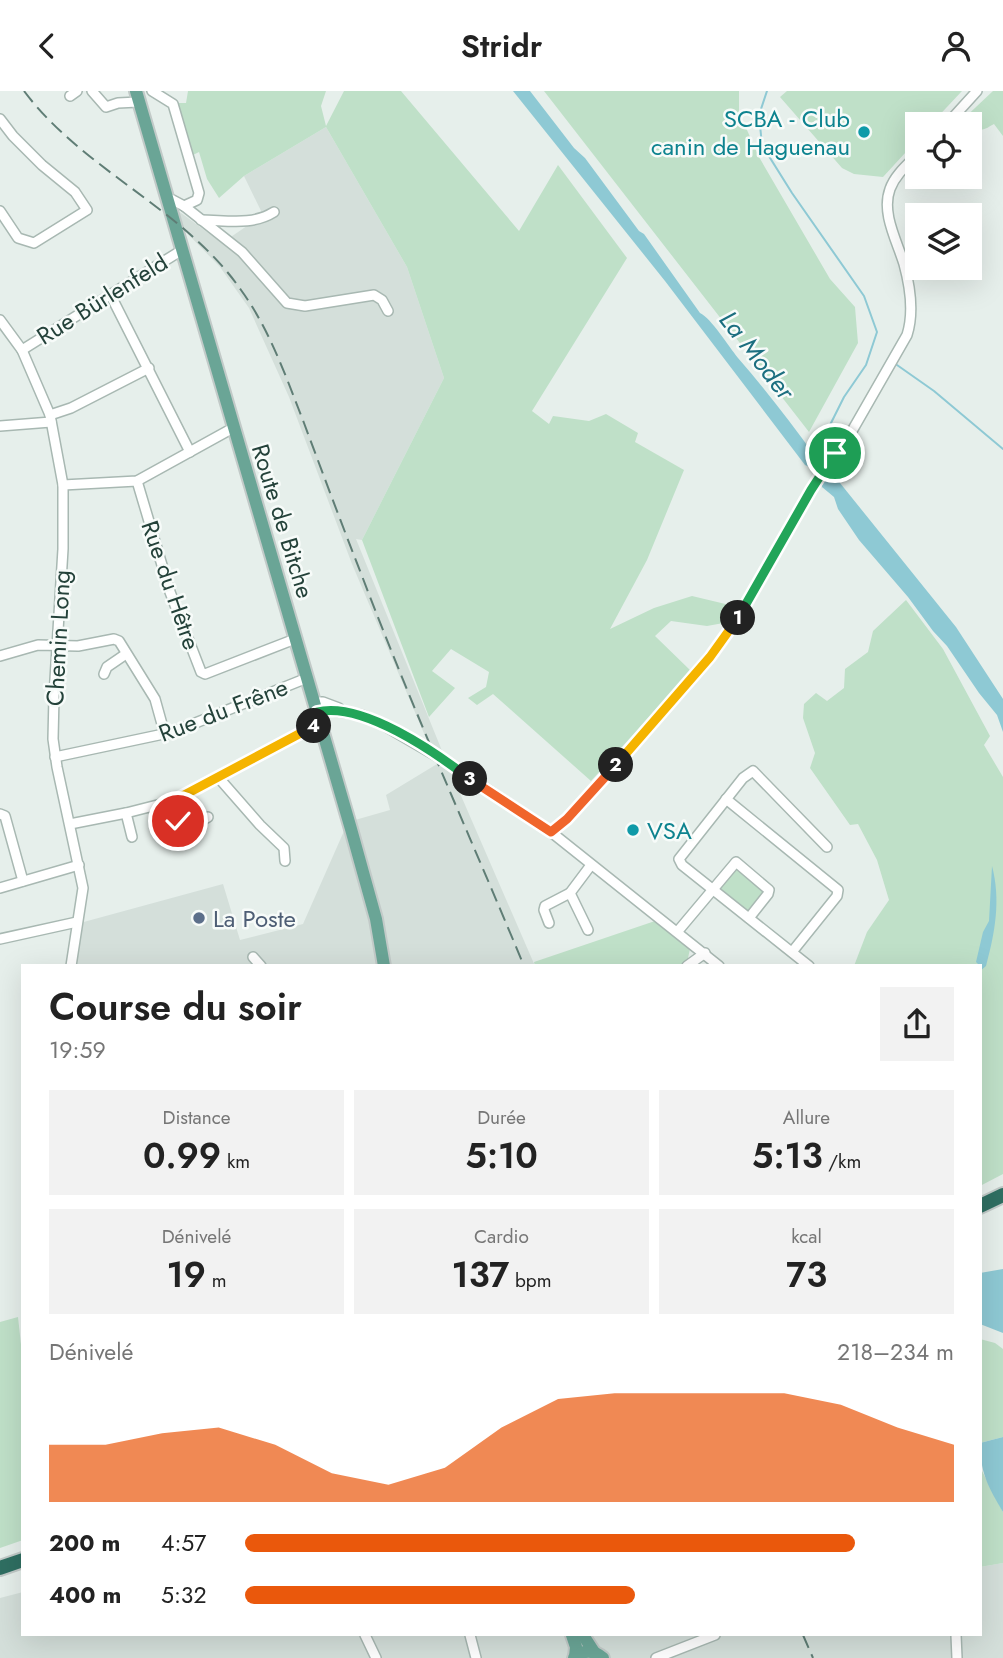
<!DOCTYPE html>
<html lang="fr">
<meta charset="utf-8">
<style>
:root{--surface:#fff;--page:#f2f2f2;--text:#222;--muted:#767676;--accent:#ea580c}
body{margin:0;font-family:Jost,sans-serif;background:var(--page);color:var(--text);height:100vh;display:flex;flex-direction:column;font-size:26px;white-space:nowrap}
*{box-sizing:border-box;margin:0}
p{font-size:23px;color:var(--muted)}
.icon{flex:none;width:38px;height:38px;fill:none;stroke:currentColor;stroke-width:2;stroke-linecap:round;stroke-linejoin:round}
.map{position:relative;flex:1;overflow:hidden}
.side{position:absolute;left:21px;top:873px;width:961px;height:672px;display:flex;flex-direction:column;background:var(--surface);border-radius:0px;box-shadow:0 7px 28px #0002}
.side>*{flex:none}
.tools{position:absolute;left:905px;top:21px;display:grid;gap:14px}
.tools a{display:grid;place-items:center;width:77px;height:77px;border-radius:0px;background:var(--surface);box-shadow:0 7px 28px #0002;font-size:35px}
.pin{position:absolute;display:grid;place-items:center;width:60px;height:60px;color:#fff;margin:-30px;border:4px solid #fff;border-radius:50%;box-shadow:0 2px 7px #0007}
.km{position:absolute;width:35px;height:35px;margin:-18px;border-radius:50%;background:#222;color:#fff;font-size:19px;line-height:35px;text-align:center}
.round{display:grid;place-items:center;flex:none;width:74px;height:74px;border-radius:0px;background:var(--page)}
.head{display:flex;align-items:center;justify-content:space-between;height:119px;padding:0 28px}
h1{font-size:38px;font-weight:600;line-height:52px}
.stats{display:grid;grid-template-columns:repeat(3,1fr);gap:10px;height:119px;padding:7px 28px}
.stats div{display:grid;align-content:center;border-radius:0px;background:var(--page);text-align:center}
.stats b{font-size:35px;font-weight:600}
.stats small{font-size:19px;font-weight:400}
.stats p{font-size:19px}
.chart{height:196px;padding:14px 28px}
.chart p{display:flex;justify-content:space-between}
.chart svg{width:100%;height:126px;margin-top:7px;fill:var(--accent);opacity:.7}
ul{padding:0 28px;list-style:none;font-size:23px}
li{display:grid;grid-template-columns:112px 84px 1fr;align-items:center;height:52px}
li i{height:18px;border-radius:9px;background:var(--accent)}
header{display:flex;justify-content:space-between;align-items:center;height:91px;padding:0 28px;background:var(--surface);font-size:32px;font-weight:600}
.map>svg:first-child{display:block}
</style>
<header><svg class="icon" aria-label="back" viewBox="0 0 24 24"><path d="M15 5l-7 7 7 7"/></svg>Stridr<svg class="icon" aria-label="person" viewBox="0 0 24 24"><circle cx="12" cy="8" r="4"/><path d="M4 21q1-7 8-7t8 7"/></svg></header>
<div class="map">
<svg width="1003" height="1567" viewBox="0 0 1003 1567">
<rect width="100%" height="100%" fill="#e6efeb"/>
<!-- built -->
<g fill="#d4dfda">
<polygon points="326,36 407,176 444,287 362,449 356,448 449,677 535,875 68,875 80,832 223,793 240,849 303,833 348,731 390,719 386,704 437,673 352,473 289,306 249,217 220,176 184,139 177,119 222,152 263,124 244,85"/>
<polygon points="1003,1472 1003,1567 0,1567 0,1507 23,1501 23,1544 980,1544 980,1476"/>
</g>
<!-- green -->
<g fill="#bfe0c8">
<polygon points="188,0 326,0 321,15 326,35 344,0 401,0 519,140 558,74 627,167 532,320 549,333 553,325 589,330 606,323 638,342 635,351 684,379 647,469 610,538 654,517 692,505 738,516 729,531 707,535 671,530 655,545 691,580 591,690 493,603 477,614 468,607 486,596 489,581 451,558 432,580 455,597 429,626 362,449 444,287 407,176 326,36 244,85 219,107 207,88 199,61 191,65 176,12 186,12"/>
<polygon points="544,0 739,0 739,21 759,66 830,188 855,216 858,252 809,341"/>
<polygon points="787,0 962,0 931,33 917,33 917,49 883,86 854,83 842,77 780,6"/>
<path d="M993 0H1003V45L994 33C985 38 981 42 973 34L970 38V33H958Z"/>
<polygon points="906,509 943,558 990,645 984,654 1003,686 1003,1083 980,1095 980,875 854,875 867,841 889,809 877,769 858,733 850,734 810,677 815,662 803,627 804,613 816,602 827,610 844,597 845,578 868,561 873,540"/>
<polygon points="739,775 765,801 751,820 746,821 719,799 718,795 734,776"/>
<polygon points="655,830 690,858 688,867 695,874 710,875 535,875 534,871"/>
<polygon points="18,1226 23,1272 23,1449 0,1457 0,1231"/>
<polygon points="980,1248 995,1252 1003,1258 1003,1346 980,1352"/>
<polygon points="980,1362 982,1380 1003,1421 1003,1472 980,1476"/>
</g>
<!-- water -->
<g fill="#8ec9d4">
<path d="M513 0H530L574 57 585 67 639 140 644 143 700 222C711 227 729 256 738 267 765 298 791 332 815 365L818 375 827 386 836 387 956 536 1003 608V641L997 624 979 602 947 555 933 540 908 506 859 449 838 418 834 406 822 396C822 387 814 377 805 374L665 190Z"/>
<path d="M992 775C1001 809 995 842 986 875L980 880V875L976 871 983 841 989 830Z"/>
<polygon points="1003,1178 1003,1242 980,1233 980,1182"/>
<path d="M1003 1346V1421C988 1396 980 1381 980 1352Z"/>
</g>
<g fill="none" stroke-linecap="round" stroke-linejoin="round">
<!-- stream -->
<g stroke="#8ec9d4" stroke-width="2">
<polyline points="767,0 759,24 762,54 792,102 864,205 877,241 866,274 844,306 829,336 819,348"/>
<polyline points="897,274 934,300 1003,358"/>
<polyline points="808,360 815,353"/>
</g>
<!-- minor casing -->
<g stroke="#a8b8b2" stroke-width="12">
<g id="minor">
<polyline points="92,0 106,16 118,12 138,11"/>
<polyline points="152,0 173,13 199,102 197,109 184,115"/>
<polyline points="70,5 77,0"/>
<polyline points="0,28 13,45 42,74 75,101 87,119 34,152 18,147 0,120"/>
<polyline points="947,33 977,0"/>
<polyline points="167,106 184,115 242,161 287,212 305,215 374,204 382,209 388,220"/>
<path d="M201 129C226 129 252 135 274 121"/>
<polyline points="110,203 190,361"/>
<polyline points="0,229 22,259 50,324 63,394 63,458 54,605 53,648 57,676 83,797 71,875"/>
<polyline points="22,259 182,159"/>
<polyline points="50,324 71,317 149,277"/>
<polyline points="0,335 51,331"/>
<polyline points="137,390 170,501 201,581 205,583 295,548"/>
<polyline points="63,394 137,390 233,337"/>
<polyline points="0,565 38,554 78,555 114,548 119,550 155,608 165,644"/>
<polyline points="104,583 107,576 126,563"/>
<polyline points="314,611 323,611 339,617"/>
<polyline points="317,621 326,619 362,624 378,631 445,670 551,741 719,875"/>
<polyline points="55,666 173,641 307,587"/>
<polyline points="218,686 260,734 284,757 285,770"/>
<polyline points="726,708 838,799 837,805 792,861"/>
<polyline points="173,710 178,730 187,738 208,726"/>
<polyline points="126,722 132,746"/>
<polyline points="0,723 5,725 23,790"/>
<polyline points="70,733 126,722 173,710 320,632"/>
<path d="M551 741 567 728 617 673 717 557 745 516 811 399 852 340 907 244C914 222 910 195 904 173 897 150 881 122 890 98 895 84 907 74 917 64"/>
<polyline points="0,797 79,774"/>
<polyline points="570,802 588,839"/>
<polyline points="549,832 544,819 545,815 570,802 591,774"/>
<polyline points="678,840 736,771 769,799 768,803 749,827"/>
<polyline points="0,848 77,831"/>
<polyline points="253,866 261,875"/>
<polyline points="687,875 705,862"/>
<polyline points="809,875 682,774 679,768 743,687 753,680 827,756"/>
<polyline points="365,1544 376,1567"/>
<polyline points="470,1544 476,1567"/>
<polyline points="956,1544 957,1567"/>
<polyline points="656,1567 715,1544"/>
</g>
</g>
<!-- major casing -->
<g stroke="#c2cac8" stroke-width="16">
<g id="major">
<polyline points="136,0 351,738 376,828 384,875"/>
<polyline points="572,1544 576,1556 575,1566"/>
<polyline points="583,1544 594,1561"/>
<path d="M574 1567C584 1558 594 1559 603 1567"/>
</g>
</g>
<!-- highway casing -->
<g stroke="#c2cac8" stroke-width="18">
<g id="highway">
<polyline points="980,1115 1003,1104"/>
<polyline points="0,1477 23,1469"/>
</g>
</g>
<!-- minor -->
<use href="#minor" stroke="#fff" stroke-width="9"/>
<!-- major -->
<use href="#major" stroke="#6aa596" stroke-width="12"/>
<!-- highway -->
<use href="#highway" stroke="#2f6f62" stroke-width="14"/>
<!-- rail -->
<g stroke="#5f7d75" stroke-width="2" stroke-dasharray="14 7" stroke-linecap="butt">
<path d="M24 0C84 80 184 117 241 199 270 239 286 286 304 332 323 383 342 434 362 485 412 617 470 745 524 875"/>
<polyline points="803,1544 813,1567"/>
</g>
</g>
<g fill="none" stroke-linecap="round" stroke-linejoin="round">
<!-- split-1 casing -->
<g stroke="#fff" stroke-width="14">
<polyline id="split-1" points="738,527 811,399 835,362"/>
</g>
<!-- split-2 casing -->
<g stroke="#fff" stroke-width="14">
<polyline id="split-2" points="616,674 710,566 738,527"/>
</g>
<!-- split-3 casing -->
<g stroke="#fff" stroke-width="14">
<polyline id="split-3" points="470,688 551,741 567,728 616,674"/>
</g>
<!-- split-4 casing -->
<g stroke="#fff" stroke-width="14">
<path id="split-4" d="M314 635 320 632 317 621C362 610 435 661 470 688"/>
</g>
<!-- split-5 casing -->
<g stroke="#fff" stroke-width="14">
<polyline id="split-5" points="178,730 173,710 314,635"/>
</g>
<!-- split-1 -->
<use href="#split-1" stroke="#22a559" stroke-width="9"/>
<!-- split-2 -->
<use href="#split-2" stroke="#f5b400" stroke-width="9"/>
<!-- split-3 -->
<use href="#split-3" stroke="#f0652b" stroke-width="9"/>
<!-- split-4 -->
<use href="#split-4" stroke="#22a559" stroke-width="9"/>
<!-- split-5 -->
<use href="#split-5" stroke="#f5b400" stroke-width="9"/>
</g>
<!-- markers -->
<g fill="#0f9aa8" stroke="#f7fbf9" stroke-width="2.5">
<circle cx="864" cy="41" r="7"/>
<circle cx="633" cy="739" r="7"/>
</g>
<circle fill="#5c6f8a" stroke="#f7fbf9" stroke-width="2.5" cx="199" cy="827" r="7"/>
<g text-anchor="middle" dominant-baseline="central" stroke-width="5" stroke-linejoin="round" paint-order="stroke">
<!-- culture labels -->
<g font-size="24" fill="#0d838f" stroke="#f7fbf9" text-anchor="end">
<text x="850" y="27">SCBA - Club<tspan x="850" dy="28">canin de Haguenau</tspan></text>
<text x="647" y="739" text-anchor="start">VSA</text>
</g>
<!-- street labels -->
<g font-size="24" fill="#24423a" stroke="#f7fbf9">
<text transform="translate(102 208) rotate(-32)">Rue Bürlenfeld</text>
<text transform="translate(283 430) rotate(73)">Route de Bitche</text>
<text transform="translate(171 494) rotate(71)">Rue du Hêtre</text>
<text transform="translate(58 547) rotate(-87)">Chemin Long</text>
<text transform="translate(223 619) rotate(-21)">Rue du Frêne</text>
</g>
<!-- service labels -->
<g font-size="24" fill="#4e5e75" stroke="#f7fbf9" text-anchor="start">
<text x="213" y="827">La Poste</text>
</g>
<!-- water labels -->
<g font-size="26" font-style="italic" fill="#1c6f80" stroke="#f7fbf9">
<text transform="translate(757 264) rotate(52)">La Moder</text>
</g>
</g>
</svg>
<div class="tools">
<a><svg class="icon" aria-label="locate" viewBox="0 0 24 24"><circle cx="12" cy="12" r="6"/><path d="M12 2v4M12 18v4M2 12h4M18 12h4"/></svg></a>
<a><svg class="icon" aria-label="layers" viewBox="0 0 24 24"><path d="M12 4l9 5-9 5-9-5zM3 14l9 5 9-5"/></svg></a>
</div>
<div class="pin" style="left:835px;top:362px;background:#1e9e55"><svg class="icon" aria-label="arrive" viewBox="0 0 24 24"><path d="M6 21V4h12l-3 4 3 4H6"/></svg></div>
<div class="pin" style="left:178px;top:730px;background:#d93025"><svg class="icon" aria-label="check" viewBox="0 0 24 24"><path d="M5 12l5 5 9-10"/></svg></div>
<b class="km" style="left:738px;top:527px">1</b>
<b class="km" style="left:616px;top:674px">2</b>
<b class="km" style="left:470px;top:688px">3</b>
<b class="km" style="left:314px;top:635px">4</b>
<section class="side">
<div class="head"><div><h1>Course du soir</h1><p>19:59</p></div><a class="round"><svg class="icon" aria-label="share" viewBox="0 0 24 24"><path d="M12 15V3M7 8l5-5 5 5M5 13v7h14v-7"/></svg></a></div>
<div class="stats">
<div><p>Distance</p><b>0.99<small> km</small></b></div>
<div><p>Durée</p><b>5:10</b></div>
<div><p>Allure</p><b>5:13<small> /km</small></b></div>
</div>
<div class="stats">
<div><p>Dénivelé</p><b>19<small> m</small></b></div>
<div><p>Cardio</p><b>137<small> bpm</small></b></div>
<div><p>kcal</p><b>73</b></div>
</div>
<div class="chart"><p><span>Dénivelé</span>218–234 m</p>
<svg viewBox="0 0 160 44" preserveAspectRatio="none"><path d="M0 44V24L10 24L20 20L30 18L40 24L50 34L60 38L70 32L80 18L90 8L100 6L110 6L120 6L130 6L140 10L150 18L160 24V44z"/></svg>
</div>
<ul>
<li><b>200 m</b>4:57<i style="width:86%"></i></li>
<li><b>400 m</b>5:32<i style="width:55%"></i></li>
</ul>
</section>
</div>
